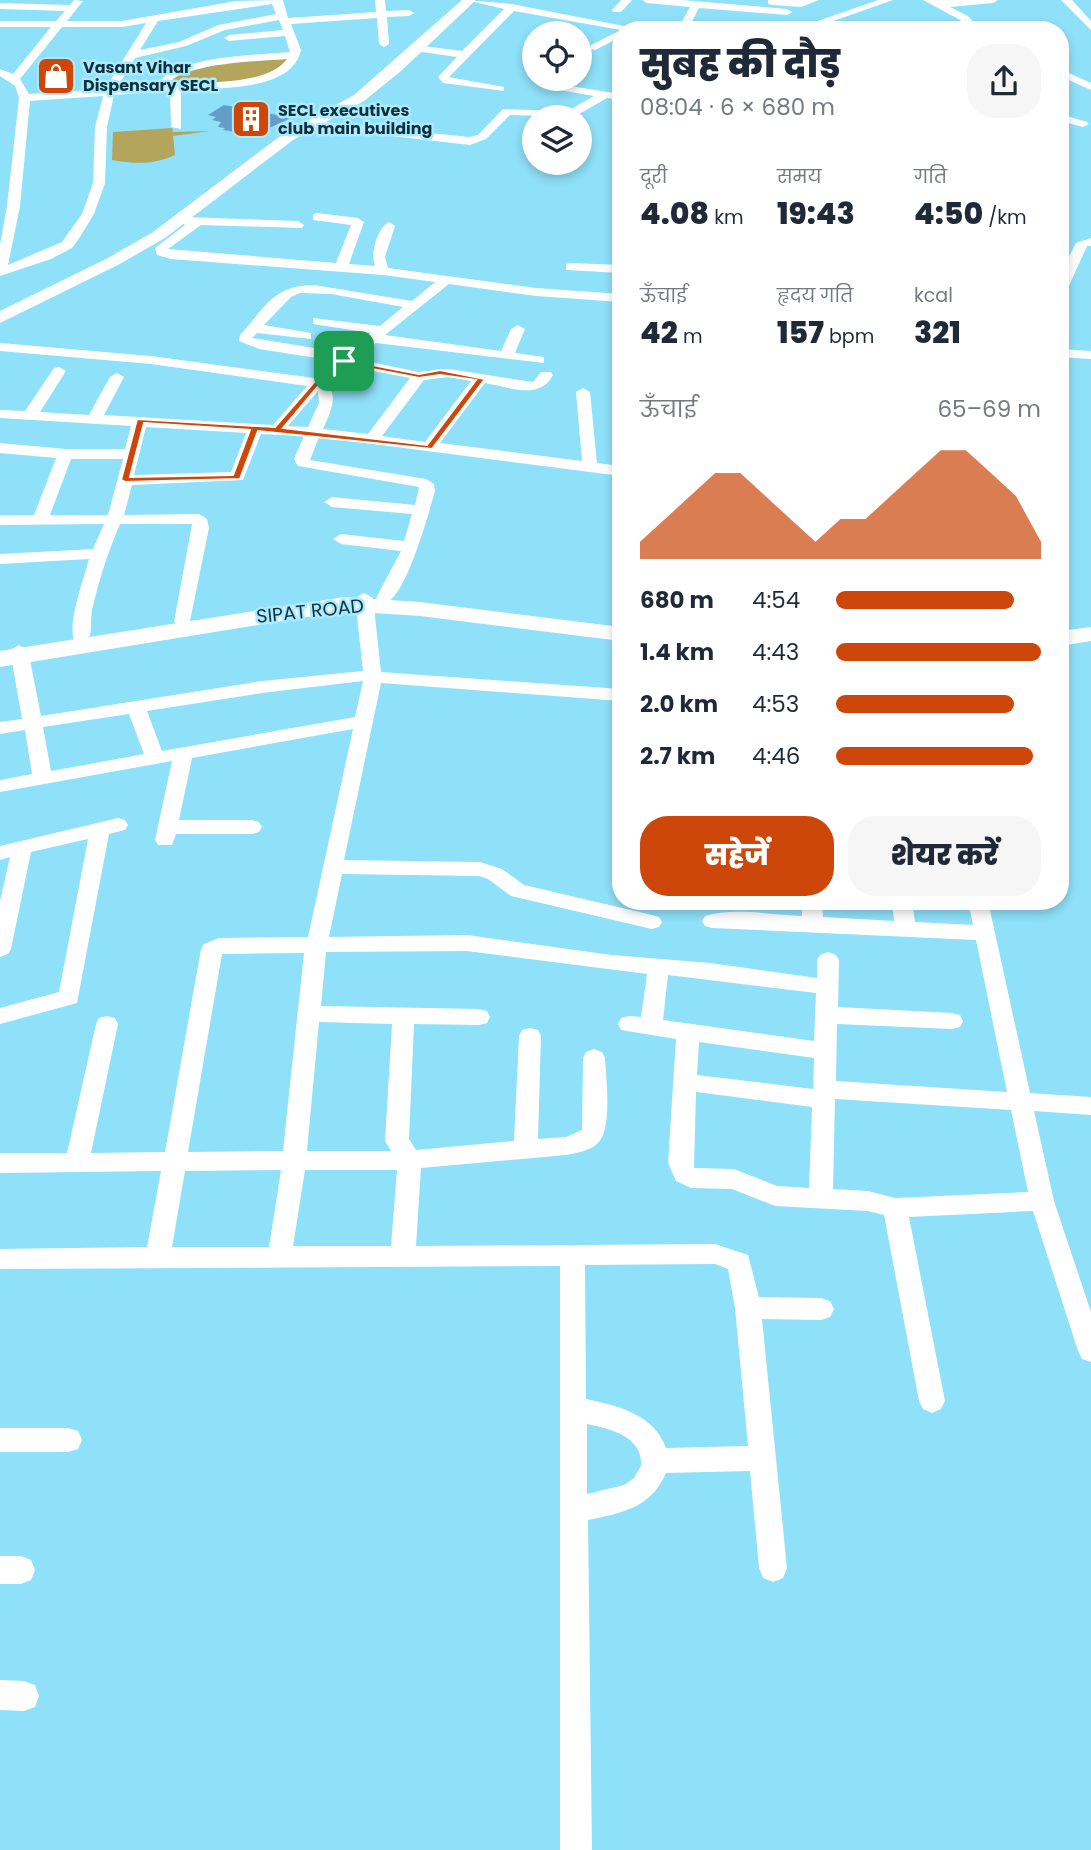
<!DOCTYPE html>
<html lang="hi">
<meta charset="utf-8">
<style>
:root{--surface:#fff;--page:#f6f6f7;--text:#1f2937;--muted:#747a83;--accent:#cd470b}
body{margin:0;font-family:Poppins,"Noto Sans Devanagari",sans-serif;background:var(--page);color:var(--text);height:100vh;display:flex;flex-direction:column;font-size:26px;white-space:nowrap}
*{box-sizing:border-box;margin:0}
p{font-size:23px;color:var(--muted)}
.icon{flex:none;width:38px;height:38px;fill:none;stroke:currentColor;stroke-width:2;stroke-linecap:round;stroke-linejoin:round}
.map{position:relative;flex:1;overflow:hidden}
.details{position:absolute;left:612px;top:21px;width:457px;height:889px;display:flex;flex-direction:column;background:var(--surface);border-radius:28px;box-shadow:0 4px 10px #0003}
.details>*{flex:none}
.tools{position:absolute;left:522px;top:21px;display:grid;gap:14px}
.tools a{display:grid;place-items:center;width:70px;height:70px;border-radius:50%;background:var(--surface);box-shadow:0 4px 10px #0003;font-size:35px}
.pin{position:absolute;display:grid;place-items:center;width:60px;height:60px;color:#fff;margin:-30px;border-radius:14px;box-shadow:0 4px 10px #0006}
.round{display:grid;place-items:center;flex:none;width:74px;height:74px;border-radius:28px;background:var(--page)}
.headline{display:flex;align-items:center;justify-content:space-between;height:119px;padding:0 28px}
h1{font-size:38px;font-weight:800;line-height:52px}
.figures{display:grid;grid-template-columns:repeat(3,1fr);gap:10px;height:119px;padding:7px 28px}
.figures div{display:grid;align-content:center}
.figures b{font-size:30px;font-weight:800}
.figures small{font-size:19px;font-weight:400}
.figures p{font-size:19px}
.chart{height:196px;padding:14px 28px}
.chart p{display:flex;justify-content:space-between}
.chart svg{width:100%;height:126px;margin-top:7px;fill:var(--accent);opacity:.7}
.button{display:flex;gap:14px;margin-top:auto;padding:14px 28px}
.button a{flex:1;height:80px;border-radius:28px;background:var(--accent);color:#fff;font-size:28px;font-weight:800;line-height:80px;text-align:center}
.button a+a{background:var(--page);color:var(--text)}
ul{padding:0 28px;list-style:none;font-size:23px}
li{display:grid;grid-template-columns:112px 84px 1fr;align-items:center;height:52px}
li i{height:18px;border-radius:9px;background:var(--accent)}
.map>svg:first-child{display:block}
</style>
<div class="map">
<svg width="1091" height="1850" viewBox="0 0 1091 1850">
<rect width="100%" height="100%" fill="#8fe0f9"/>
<!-- green -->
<g fill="#b3a55b">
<polygon points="294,56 291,64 255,81 163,88 168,77 223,63"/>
<path d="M172 128 173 132 210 131 173 136 175 155C153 165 135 164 112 160L113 132Z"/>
</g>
<!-- building -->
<polygon fill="#629ec7" points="224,105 257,111 291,118 254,135 223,130 225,128 218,127 221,122 212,120 216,117 208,115"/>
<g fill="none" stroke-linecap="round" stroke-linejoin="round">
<!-- minor -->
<g fill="#fff" fill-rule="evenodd">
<path d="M74 0 83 1 67 21H122L236 1 283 0 288 18 376 12 375 0H385L386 11 409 10 414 13 409 16 387 17 389 44 384 47 379 44 377 18 291 24 301 50C292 93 215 87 181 90V129L171 127 170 91 114 95 107 127 105 183 94 214 80 237 72 248 51 259 0 276V245L7 206 19 98 15 86 0 76V69L13 74 51 27H0V21H56L65 11 0 9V3L70 5ZM272 4 276 14 218 25 179 42 140 50 158 21ZM279 20 283 30 229 35 224 38 229 41 285 36 290 52C261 55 170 56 158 85L117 88 135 58 186 46 225 30ZM146 23 105 89 29 94 20 79 62 27H122ZM287 59C268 86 201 82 169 84 180 63 264 61 287 59ZM103 96 95 127 93 183 82 214 62 242 8 265 20 206 30 101Z"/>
<polygon points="466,0 512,4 644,30 621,30 621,37 595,50 591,49 591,45 621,30 514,11 449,77 504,87 504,91 443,83 438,77 457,57 415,51 410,48 415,45 462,51 504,9"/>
<polygon points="621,0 632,0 621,12 613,12 612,10"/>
<polygon points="642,0 682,0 787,9 792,12 787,15 699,8 689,27 685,28 680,25 690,7 647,3"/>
<polygon points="768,0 819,0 801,7 772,5 768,4"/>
<polygon points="878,0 893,0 808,30 792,30"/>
<polygon points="923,0 998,0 993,3 950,7 968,16 981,30 970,30 960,20"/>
<polygon points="1061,0 1072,0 1091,21 1091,30"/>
<polygon points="742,21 767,28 768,30 738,26 737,24"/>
<polygon points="1060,69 1091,83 1091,90 1060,76"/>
<polygon points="557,84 621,94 621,100 607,98 574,117 510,115 486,139 470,145 313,127 307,124 313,121 469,137 478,135 503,109 568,111 594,96 553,89 551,87"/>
<polygon points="1060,114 1087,122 1089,124 1083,127 1060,121"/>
<path d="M317 213 358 218 364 222 349 264 375 266C370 254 377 228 389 222L395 226 385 257 388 268 536 288 621 294V302L536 296 449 284 385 335 501 351 511 329 518 325 525 329 515 353 544 357V363L376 343 356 359 419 372 449 369 533 382 541 372H551L553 375C540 401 509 387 485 383L440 443 582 461 576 392 583 388 590 392 597 463 621 466V476L319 437 310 460 426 479 434 484 435 491C429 512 406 598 385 603L376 598 401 551 341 544 333 539 341 534 404 541 412 514 332 507 324 502 332 497 415 505 419 487 298 466 294 459 304 436 261 434 243 480 132 485 124 515 199 514 207 519 209 528 189 626 183 627 174 622 192 524H120C108 552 99 580 92 610 90 621 93 633 87 643H75C66 625 84 579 89 559L0 564V554L93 549 104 524 0 525V515H34L56 458 0 453V443L65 449H125L131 426 0 418V410L25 411 54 368 59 367 66 371 40 412 89 415 110 377 117 373 124 377 104 415 273 425 307 386 151 364 0 351V343L151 356 314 378 336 361 259 349 239 341 240 335C265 308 273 285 314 285L412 301 435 282 383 275 171 259 157 255 155 248 185 225 179 221 185 217 298 221 304 225 302 228 201 225 168 249 336 263 351 225 313 220V214ZM300 293 331 294 403 307 380 326 313 318V324L371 333 345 353 252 338 257 333 311 339V333L264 325 291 297ZM347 366 410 378 368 434 323 429C329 414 340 396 326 383ZM449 377 471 381 425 442 382 436 424 380ZM318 391 319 403 308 427 288 426ZM146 427 246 433 231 472 134 475ZM71 459H123L108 515H50Z"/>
<polygon points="1091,238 1091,246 1087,246 1067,290 1060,294 1060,275 1076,243"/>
<polygon points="571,263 621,265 621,273 566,270 566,264"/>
<polygon points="1060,349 1091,351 1091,359 1060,357"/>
<path d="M364 593 373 598 381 672 621 689V701L381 683 344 860 480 862 502 869 524 885 652 915 659 917 662 922 659 927 652 929 511 896 488 879 479 876 342 874 329 937 467 935 612 955 710 963 817 978V960L820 955 828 952 836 955 839 960 838 1007 952 1013 960 1015 963 1021 960 1027 952 1029 837 1024 836 1081 1007 1092 976 940 712 928 705 926 702 921 705 916C734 907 772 915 802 916V901H822L823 917 894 921 892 901H912L915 922 973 925 968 901H988L1030 1093 1091 1097V1115L1034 1111 1054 1201 1091 1312V1362L1082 1359 1078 1351 1033 1211 909 1217 945 1401 941 1409 932 1413 923 1409 919 1401 884 1215 868 1211 775 1206 732 1189 691 1188 676 1181 668 1163 676 1039 621 1030 618 1024 621 1018 629 1016 641 1017 647 974 467 951 326 952 321 1006 479 1009 487 1011 490 1017 487 1023 479 1025 414 1024 409 1139 416 1150 514 1141 519 1036 522 1030 530 1028 538 1030 541 1036 538 1139 566 1137 582 1130 583 1058 586 1052 594 1049 602 1052 605 1058C606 1079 613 1130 597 1144 589 1151 576 1153 566 1155L421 1168 416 1246 715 1244 748 1255 759 1297 821 1298 830 1301 834 1309 830 1317 821 1320 762 1319 787 1568 783 1578 773 1582 763 1578 759 1568 750 1471 666 1473C651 1508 622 1513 588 1520L592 1850H560V1266L0 1269V1249L147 1247 161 1171 0 1173V1153H67L96 1024 99 1018 107 1016 115 1018 118 1024 91 1153 165 1152 201 949 204 944 219 938 308 937 353 729 192 758 179 820H252L259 822 262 827 259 832 252 834H176L172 845H158L155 840 172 761 0 792V780L32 774 25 730 0 734V722L22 719 10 650 19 645 28 650 41 716 262 681 363 671 355 598ZM363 681 355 717 162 751 147 711 262 693ZM129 714 144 754 51 771 43 727ZM304 953 283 1151 188 1152 222 954ZM668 975 816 993 814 1041 663 1020ZM319 1022 392 1024 385 1141 391 1151H307ZM699 1042 814 1058 813 1089 697 1075ZM696 1092 812 1107 809 1188 777 1186 734 1169 694 1168ZM835 1099 1011 1110 1028 1192 895 1198 868 1191 833 1189ZM281 1170 269 1247H172L185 1171ZM305 1170H397L391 1246H293ZM715 1264 728 1269 735 1308 748 1446 666 1448C654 1414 618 1406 586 1399L585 1265ZM587 1424C610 1429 643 1436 641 1466L634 1478 624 1485 587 1494Z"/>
<polygon points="118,818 125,820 128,825 125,830 109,834 77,1003 0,1024 0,1008 59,992 88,839 31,852 11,949 8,954 0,957 0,901 10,857 0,860 0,846"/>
<polygon points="0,1428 68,1428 78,1431 82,1440 78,1449 68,1452 0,1452"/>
<polygon points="0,1556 21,1556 31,1560 35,1570 31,1580 21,1584 0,1584"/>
<polygon points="0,1680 24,1681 35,1685 39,1696 35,1707 24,1711 0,1710"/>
</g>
<!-- major -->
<polygon fill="#fff" fill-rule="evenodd" points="462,0 476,0 401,71 364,101 293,140 165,238 118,265 0,323 0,311 106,259 153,232 283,134 354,95"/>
<!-- highway -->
<g fill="#fff" fill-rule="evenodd">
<polygon points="344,597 420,602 621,627 621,641 420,616 344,611 0,667 0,651"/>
<polygon points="1091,627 1091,641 1060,646 1060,631"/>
</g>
</g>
<!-- route -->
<path fill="#cd470b" stroke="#fff" stroke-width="2" fill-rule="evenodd" d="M341 359 419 374 440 370 485 379 432 449 258 431 240 479 125 482 121 480 137 419 275 427 315 381ZM346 364 419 378 440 375 476 380 427 445 283 428 320 384ZM144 423 250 430 233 475 130 477Z"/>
<!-- icons -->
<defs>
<g id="shop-square" transform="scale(2.0125)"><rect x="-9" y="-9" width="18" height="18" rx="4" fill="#cd470b" stroke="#acebff"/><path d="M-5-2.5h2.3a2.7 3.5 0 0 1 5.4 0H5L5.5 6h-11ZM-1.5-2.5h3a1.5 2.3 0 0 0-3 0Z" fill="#fff"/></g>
<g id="building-square" transform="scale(2.0125)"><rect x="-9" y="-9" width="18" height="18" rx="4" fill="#cd470b" stroke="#acebff"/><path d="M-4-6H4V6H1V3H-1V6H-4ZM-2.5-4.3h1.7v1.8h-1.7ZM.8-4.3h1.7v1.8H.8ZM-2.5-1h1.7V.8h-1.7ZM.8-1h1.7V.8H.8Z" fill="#fff"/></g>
</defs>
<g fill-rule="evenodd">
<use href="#shop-square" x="56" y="76"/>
<use href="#building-square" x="251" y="119"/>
</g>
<g text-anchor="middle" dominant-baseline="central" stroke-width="5" stroke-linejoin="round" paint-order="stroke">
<!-- far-poi labels -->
<g font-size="16" font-weight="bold" fill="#0e313b" stroke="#acebff" text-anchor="start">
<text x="83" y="67">Vasant Vihar<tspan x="83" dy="18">Dispensary SECL</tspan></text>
<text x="278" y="110">SECL executives<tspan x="278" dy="18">club main building</tspan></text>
</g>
<!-- street labels -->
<g font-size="19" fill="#0e313b" stroke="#acebff">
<text transform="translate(310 611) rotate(-6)">SIPAT ROAD</text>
</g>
</g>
</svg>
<div class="tools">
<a><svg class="icon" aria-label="locate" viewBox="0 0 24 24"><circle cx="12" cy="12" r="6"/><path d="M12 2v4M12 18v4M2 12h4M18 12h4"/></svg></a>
<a><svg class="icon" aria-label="layers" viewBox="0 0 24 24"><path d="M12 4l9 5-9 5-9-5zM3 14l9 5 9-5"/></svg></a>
</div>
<div class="pin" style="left:344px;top:361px;background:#1e9e55"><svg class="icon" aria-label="arrive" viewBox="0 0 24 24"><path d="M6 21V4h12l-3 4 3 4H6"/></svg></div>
<section class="details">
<div class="headline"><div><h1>सुबह की दौड़</h1><p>08:04 · 6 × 680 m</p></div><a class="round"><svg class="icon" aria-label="share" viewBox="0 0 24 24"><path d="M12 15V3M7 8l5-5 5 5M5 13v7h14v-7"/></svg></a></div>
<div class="figures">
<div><p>दूरी</p><b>4.08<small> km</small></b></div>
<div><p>समय</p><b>19:43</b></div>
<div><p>गति</p><b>4:50<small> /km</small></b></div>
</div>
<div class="figures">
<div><p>ऊँचाई</p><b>42<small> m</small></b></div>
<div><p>हृदय गति</p><b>157<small> bpm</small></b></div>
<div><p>kcal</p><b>321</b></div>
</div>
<div class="chart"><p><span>ऊँचाई</span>65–69 m</p>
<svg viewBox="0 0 160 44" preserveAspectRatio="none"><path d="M0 44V38L10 30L20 22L30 14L40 14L50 22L60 30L70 38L80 30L90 30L100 22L110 14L120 6L130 6L140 14L150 22L160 38V44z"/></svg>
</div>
<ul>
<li><b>680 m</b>4:54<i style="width:87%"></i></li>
<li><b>1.4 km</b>4:43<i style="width:100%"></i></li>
<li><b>2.0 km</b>4:53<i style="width:87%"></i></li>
<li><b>2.7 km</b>4:46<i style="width:96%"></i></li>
</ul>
<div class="button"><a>सहेजें</a><a>शेयर करें</a></div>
</section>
</div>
